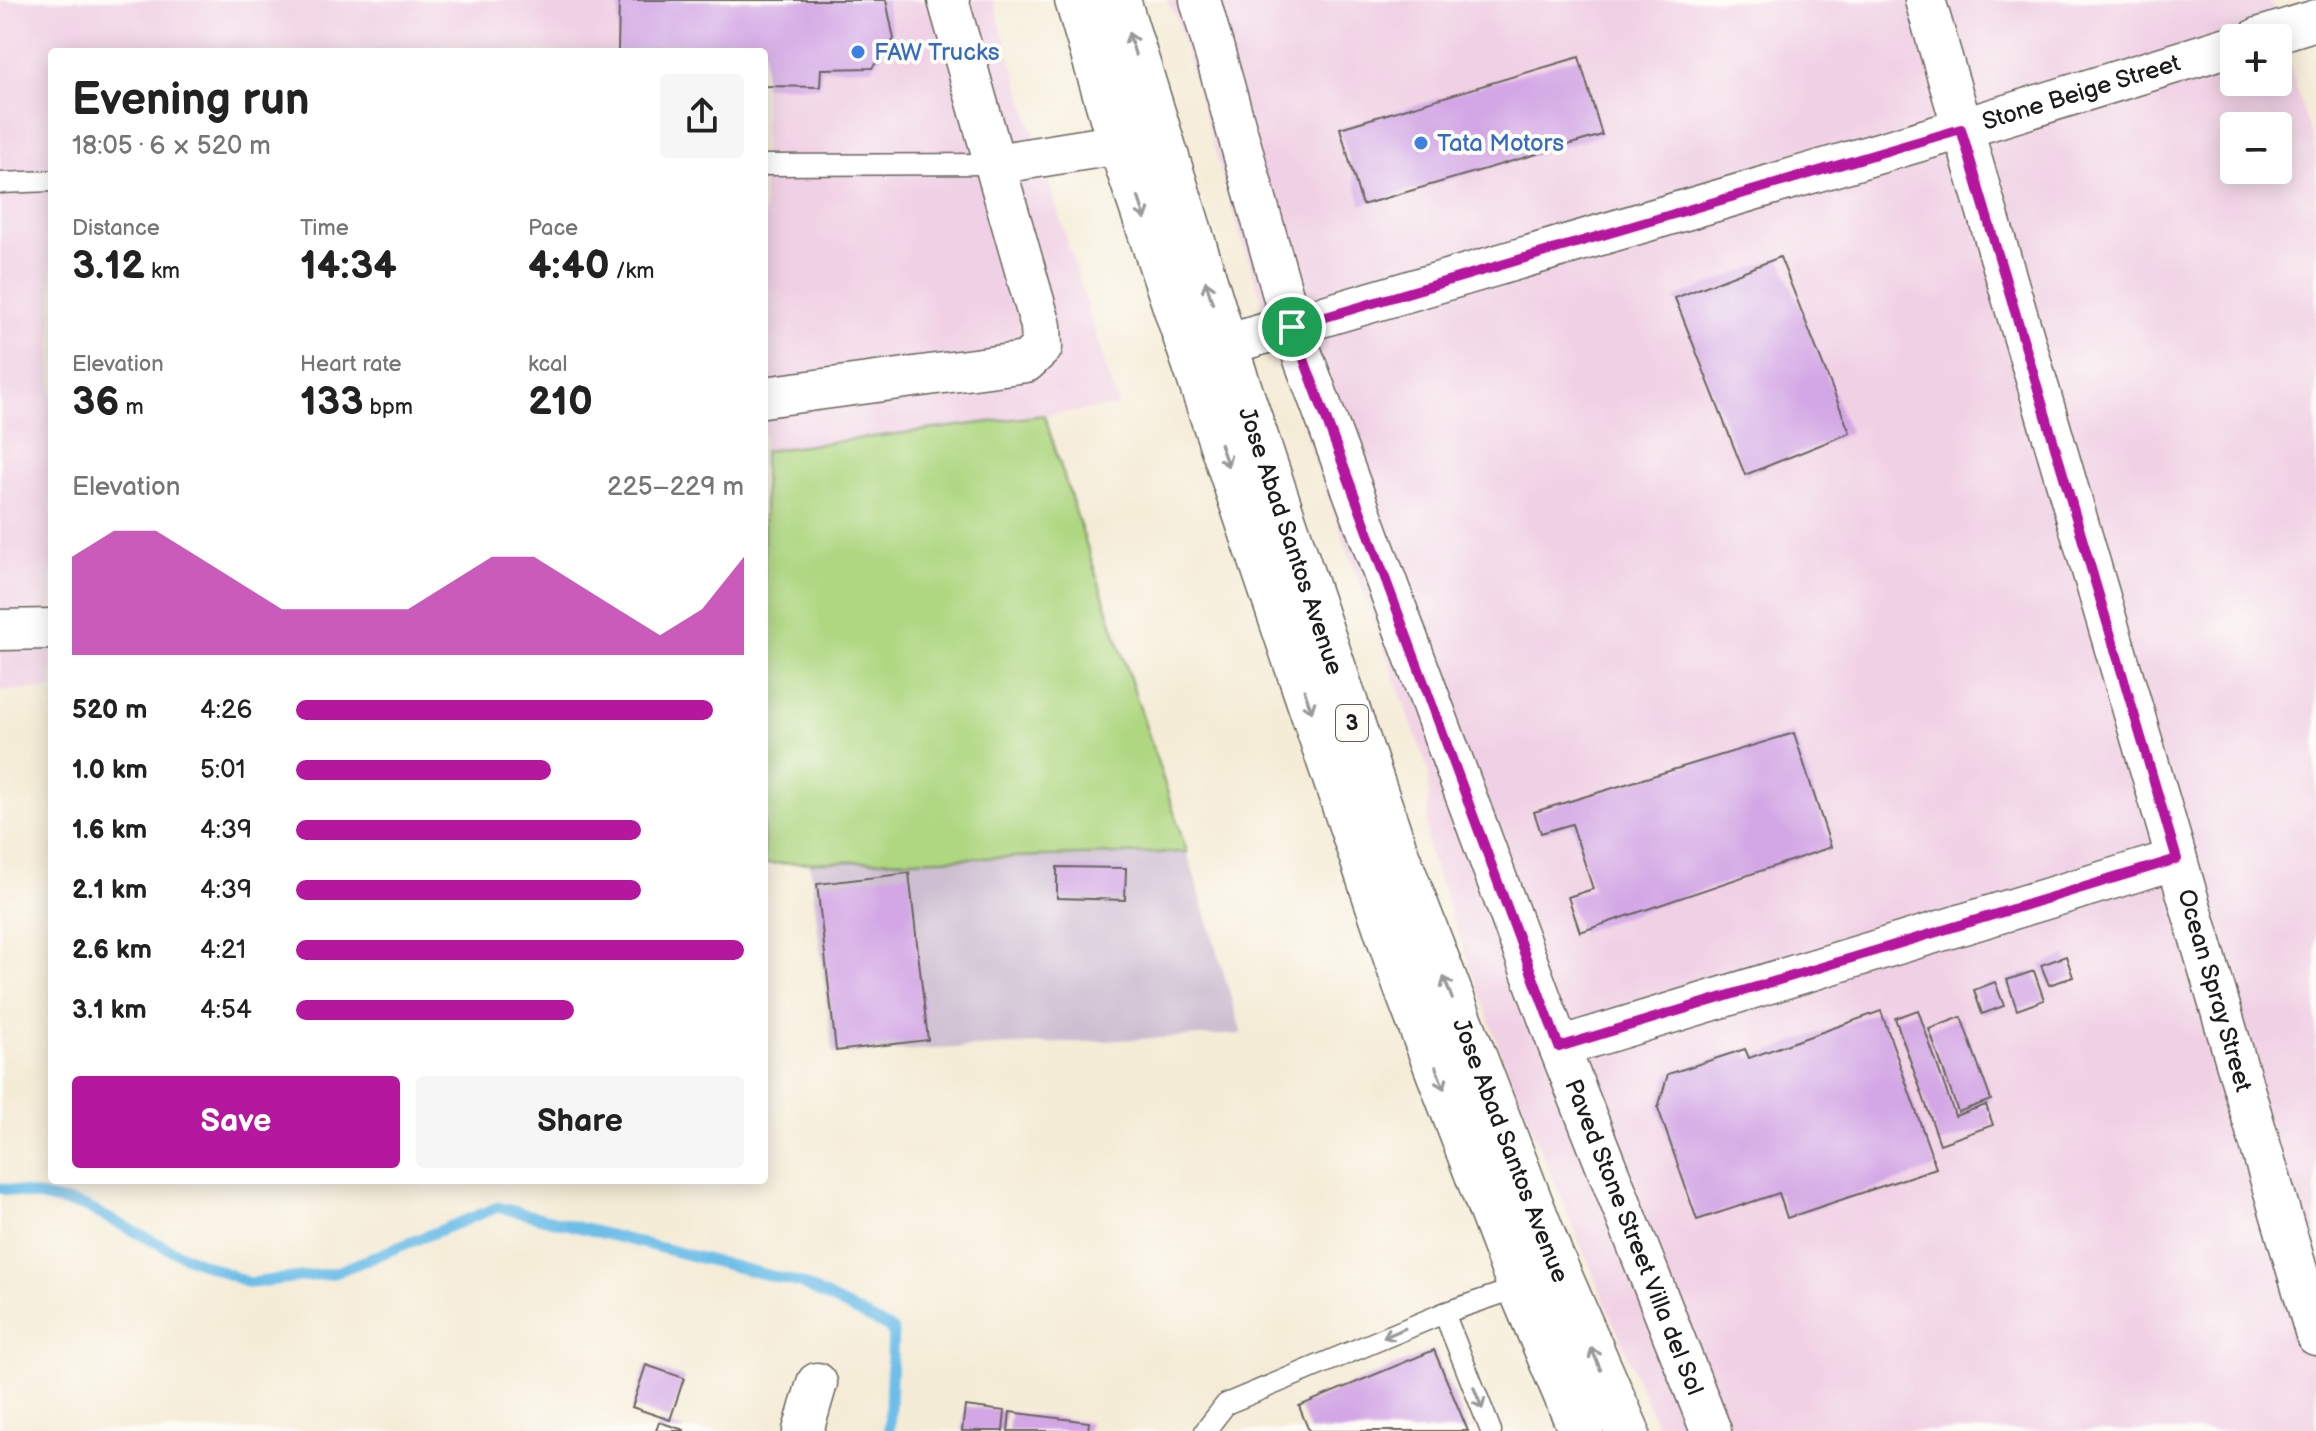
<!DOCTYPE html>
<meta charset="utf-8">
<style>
:root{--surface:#fff;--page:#f6f6f6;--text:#222;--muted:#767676;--accent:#b5179e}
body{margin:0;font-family:"Balsamiq Sans",sans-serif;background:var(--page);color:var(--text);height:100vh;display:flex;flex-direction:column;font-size:30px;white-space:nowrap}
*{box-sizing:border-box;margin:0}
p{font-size:26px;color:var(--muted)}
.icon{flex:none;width:44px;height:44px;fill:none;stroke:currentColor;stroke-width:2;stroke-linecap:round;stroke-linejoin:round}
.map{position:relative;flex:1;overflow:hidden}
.details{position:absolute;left:48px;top:48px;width:720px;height:1136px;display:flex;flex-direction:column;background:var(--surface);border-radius:8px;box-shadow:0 4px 20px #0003}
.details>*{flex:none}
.buttons{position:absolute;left:2220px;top:24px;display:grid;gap:16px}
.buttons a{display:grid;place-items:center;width:72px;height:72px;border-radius:8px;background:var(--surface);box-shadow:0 4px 20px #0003;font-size:40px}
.pin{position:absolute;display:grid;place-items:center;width:68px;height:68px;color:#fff;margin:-34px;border:4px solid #fff;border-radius:50%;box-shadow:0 2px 8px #0007}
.round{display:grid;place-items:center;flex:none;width:84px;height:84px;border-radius:8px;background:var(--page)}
.head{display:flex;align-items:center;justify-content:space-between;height:136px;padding:0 24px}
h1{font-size:44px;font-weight:700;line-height:60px}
.metrics{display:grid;grid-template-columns:repeat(3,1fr);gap:12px;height:136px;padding:8px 24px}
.metrics div{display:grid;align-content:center}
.metrics b{font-size:40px;font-weight:700}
.metrics small{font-size:22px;font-weight:400}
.metrics p{font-size:22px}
.chart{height:224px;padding:16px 24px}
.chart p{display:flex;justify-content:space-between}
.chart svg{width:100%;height:144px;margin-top:8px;fill:var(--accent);opacity:.7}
.primary-button{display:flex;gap:16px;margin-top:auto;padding:16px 24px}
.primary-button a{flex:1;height:92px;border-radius:8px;background:var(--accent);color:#fff;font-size:32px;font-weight:700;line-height:92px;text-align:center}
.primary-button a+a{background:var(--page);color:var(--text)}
ul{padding:0 24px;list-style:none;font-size:26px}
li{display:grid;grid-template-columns:128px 96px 1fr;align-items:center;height:60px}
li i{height:20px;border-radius:10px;background:var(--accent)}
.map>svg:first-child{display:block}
</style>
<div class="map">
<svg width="2316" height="1431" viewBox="0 0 2316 1431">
<rect width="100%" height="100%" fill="#fdfcf7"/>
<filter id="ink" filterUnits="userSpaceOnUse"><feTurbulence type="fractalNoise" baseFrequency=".0125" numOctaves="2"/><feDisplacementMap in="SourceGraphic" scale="16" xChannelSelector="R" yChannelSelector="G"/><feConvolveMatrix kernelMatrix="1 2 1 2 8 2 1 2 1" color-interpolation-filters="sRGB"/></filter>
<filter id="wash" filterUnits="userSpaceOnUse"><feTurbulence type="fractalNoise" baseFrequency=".006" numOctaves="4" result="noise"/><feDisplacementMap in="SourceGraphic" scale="32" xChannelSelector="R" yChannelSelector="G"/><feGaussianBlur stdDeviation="1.8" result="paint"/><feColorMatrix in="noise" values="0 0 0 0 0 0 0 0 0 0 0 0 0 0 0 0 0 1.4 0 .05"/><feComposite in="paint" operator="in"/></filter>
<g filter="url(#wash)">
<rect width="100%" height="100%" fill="#f5ecd7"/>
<!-- built -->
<g fill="#f0d0e4" fill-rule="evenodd">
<polygon points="0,0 993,0 1118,406 764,451 764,52 52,52 52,689 0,690"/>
<path d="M1166 0H2270L2316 152V1431H1659L1505 1064 1427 847 1429 772 1316 464 1232 210 1176 17ZM2234 38H2278V82H2234ZM2234 126H2278V170H2234Z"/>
</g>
<!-- industrial -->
<polygon fill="#cebed1" points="1187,852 1242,1034 833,1054 810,863"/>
<!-- green -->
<polygon fill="#afd781" stroke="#667a4e" stroke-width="2" points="1044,415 1187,852 764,864 764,451"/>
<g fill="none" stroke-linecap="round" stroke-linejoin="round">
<!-- stream -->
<polyline stroke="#6cbde8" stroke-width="11" points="0,1188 84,1206 173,1251 249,1283 334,1273 498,1207 800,1283 893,1330 889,1431"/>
</g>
<g id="blocks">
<!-- building -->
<g fill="#d3a7e5">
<polygon points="619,0 886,0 894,39 872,68 821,69 820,87 764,86 764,52 618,52"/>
<polygon points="1579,57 1602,135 1362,205 1340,128"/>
<polygon points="1780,257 1850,433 1745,475 1675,298"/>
<polygon points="1794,733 1831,847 1580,932 1568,897 1593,889 1572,824 1541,833 1534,812"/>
<polygon points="1057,867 1126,868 1125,900 1057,898"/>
<polygon points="909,873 928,1040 836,1051 817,884"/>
<polygon points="2066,956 2073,977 2049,985 2041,965"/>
<polygon points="2034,971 2044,1000 2017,1010 2007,980"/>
<polygon points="1995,982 2004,1006 1982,1014 1974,990"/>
<polygon points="1918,1010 1955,1116 1986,1105 1993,1125 1940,1144 1895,1018"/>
<polygon points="1881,1011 1936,1168 1787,1218 1779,1193 1697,1220 1658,1108 1668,1074 1745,1049 1749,1058"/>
<polygon points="1961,1017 1991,1100 1958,1112 1929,1029"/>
<polygon points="1434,1350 1468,1431 1309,1431 1299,1406"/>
<polygon points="646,1365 684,1378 670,1420 632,1407"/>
<polygon points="965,1406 1005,1411 1003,1431 962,1431"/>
<polygon points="1010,1412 1089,1422 1088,1431 1008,1431"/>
<polygon points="659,1422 684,1430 684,1431 656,1431"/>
</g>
</g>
</g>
<g filter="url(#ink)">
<use href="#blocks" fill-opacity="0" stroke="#68655d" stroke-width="2"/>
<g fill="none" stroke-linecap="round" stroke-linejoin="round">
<!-- lane casing -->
<g stroke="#68655d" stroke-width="23">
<g id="lane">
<polyline points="764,165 995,164"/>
<polyline points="0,183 52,181"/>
<polyline points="1444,1313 1491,1431"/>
<polyline points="1205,1431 1226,1404 1444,1313 1520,1287"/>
</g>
</g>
<!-- street casing -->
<g stroke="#68655d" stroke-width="43">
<g id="street">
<path id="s1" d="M1200 0 1292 327 1559 1047 1711 1431"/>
<path id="s2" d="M1925 0 2316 1335"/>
<polyline points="2258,38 2316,20"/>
<polyline points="995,164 1120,144"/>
<path id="s3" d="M1195 354 1961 129 2234 45"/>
<polyline points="764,397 1026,362 1042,347 1041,326 948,0"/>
<polyline points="0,630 52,629"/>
<polyline points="1559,1047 2177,859"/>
<polyline points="803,1431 817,1383"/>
</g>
</g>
<!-- highway casing -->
<g stroke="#68655d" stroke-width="47">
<g id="highway">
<polyline points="1077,0 1120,144 1405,985 1520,1287 1581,1431"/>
<path id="s4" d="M1118 0 1225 345 1396 853 1551 1256 1627 1431"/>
</g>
</g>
<!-- lane -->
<use href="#lane" stroke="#fff" stroke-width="20"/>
<!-- street -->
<use href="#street" stroke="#fff" stroke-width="40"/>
<!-- highway -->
<use href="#highway" stroke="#fff" stroke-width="44"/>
</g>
<!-- one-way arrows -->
<defs><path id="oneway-shaft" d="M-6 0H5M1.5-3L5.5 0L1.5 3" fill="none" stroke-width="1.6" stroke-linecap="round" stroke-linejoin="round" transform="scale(2)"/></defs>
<g stroke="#999">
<use href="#oneway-shaft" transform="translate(1132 44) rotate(-107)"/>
<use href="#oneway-shaft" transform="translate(1142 208) rotate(72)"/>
<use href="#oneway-shaft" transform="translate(1209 292) rotate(-107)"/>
<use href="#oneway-shaft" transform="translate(1224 455) rotate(71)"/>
<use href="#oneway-shaft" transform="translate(1308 701) rotate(71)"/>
<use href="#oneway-shaft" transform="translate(1448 988) rotate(-111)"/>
<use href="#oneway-shaft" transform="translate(1440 1078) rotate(69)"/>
<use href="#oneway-shaft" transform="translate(1394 1333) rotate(157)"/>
<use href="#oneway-shaft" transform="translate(1596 1359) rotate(-113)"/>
<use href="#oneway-shaft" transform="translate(1478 1398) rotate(68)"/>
</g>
</g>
<g fill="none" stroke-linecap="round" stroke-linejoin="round" filter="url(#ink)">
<!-- route casing -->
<g stroke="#fff" stroke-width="16">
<polygon id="route" points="1961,129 2177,859 1559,1047 1292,327"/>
</g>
<!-- route -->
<use href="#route" stroke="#b5179e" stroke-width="10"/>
</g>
<!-- markers -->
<g fill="#3f7fe0" stroke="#fdfcf7" stroke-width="3">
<circle cx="858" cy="52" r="8"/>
<circle cx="1421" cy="143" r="8"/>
</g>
<g text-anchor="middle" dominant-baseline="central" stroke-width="8" stroke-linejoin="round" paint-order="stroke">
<!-- shield labels -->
<rect fill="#fdfcf7" stroke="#605f5e" stroke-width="2" x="1336" y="705" width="32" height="36" rx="6"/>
<g font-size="22" font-weight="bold" fill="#1c1c1c">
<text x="1352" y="723">3</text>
</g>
<!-- shop labels -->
<g font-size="24" fill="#366cbe" stroke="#fdfcf7" text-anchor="start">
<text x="874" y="52">FAW Trucks</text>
<text x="1437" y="143">Tata Motors</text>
</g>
<!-- street labels -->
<g font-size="24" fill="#1c1c1c" stroke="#fdfcf7">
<text stroke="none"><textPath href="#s3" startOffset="924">Stone Beige Street</textPath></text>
<text stroke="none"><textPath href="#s4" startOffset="568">Jose Abad Santos Avenue</textPath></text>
<text stroke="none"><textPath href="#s2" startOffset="1032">Ocean Spray Street</textPath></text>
<text stroke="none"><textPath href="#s4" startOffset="1216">Jose Abad Santos Avenue</textPath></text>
<text stroke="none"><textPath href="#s1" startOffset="1312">Paved Stone Street Villa del Sol</textPath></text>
</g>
</g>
</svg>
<div class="buttons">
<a>+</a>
<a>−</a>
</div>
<div class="pin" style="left:1292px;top:327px;background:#1e9e55"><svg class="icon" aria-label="arrive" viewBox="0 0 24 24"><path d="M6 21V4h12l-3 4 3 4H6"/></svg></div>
<section class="details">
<div class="head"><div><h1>Evening run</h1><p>18:05 · 6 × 520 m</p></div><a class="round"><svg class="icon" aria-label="share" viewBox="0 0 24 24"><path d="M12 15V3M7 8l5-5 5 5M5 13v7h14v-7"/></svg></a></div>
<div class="metrics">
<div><p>Distance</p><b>3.12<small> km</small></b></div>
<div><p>Time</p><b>14:34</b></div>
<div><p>Pace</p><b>4:40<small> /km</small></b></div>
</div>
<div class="metrics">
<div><p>Elevation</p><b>36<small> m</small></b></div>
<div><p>Heart rate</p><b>133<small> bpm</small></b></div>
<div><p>kcal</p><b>210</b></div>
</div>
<div class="chart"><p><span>Elevation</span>225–229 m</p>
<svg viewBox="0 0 160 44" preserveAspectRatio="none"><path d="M0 44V14L10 6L20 6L30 14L40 22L50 30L60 30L70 30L80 30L90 22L100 14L110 14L120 22L130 30L140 38L150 30L160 14V44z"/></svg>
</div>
<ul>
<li><b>520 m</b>4:26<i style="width:93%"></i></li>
<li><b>1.0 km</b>5:01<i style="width:57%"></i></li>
<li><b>1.6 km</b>4:39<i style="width:77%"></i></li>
<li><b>2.1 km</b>4:39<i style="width:77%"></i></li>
<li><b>2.6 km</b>4:21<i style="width:100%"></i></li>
<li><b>3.1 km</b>4:54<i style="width:62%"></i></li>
</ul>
<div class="primary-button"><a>Save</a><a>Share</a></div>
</section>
</div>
